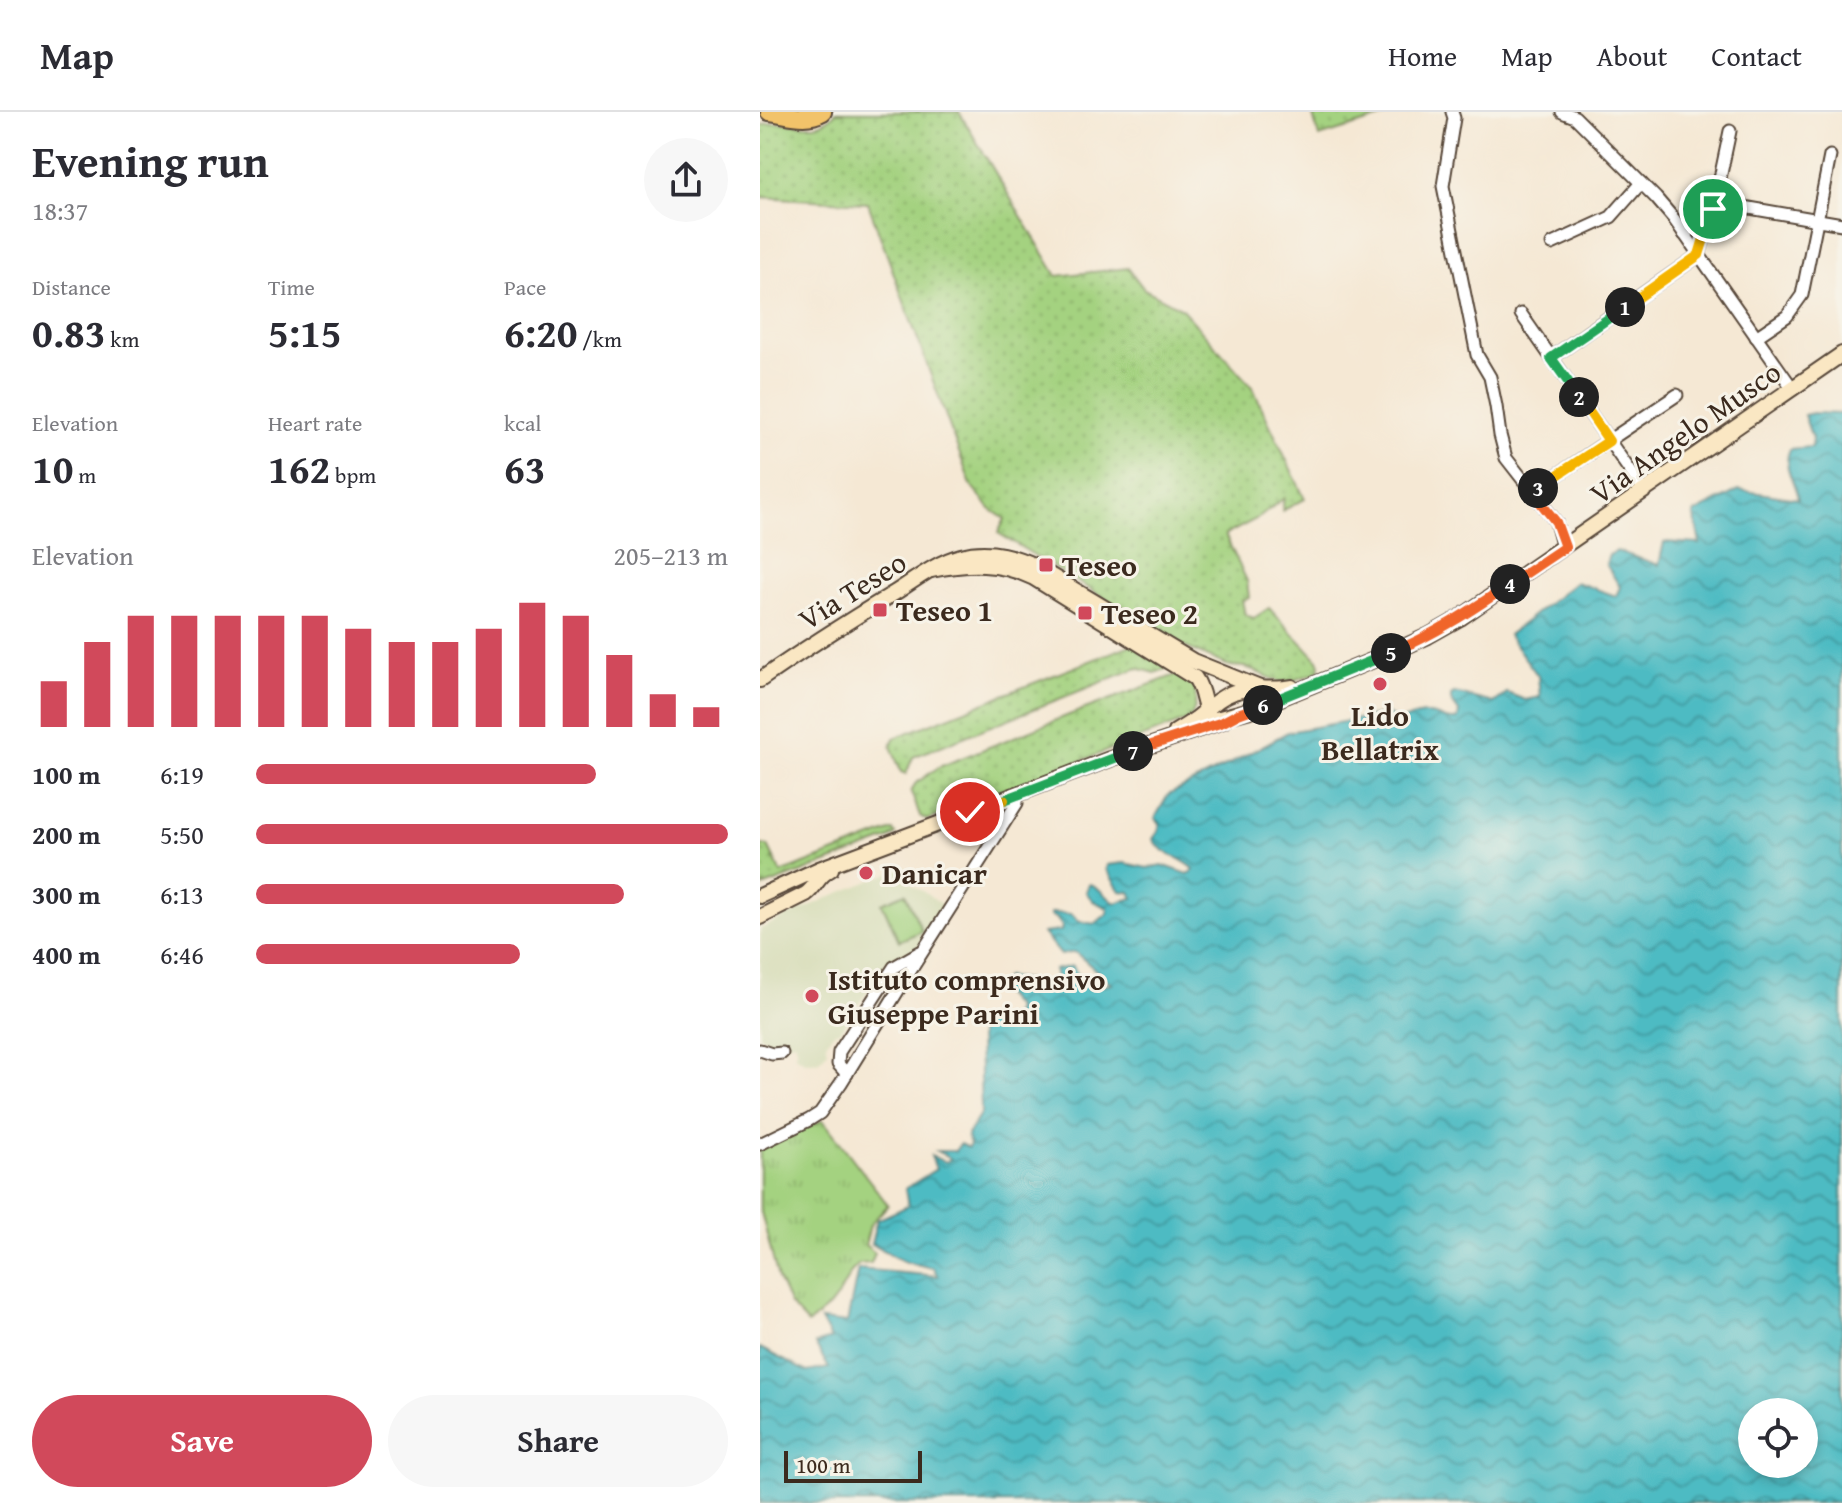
<!DOCTYPE html>
<meta charset="utf-8">
<style>
:root{--surface:#fff;--page:#f7f7f7;--text:#2b2b33;--muted:#7c7c81;--line:#e1e1e2;--accent:#d1495b}
body{margin:0;font-family:"Gentium Book Plus",serif;background:var(--page);color:var(--text);height:100vh;display:flex;flex-direction:column;font-size:30px;white-space:nowrap}
*{box-sizing:border-box;margin:0}
p{font-size:26px;color:var(--muted)}
.icon{flex:none;width:44px;height:44px;fill:none;stroke:currentColor;stroke-width:2;stroke-linecap:round;stroke-linejoin:round}
.map{position:relative;flex:1;overflow:hidden}
.panel{display:flex;flex-direction:column;background:var(--surface);width:760px}
.panel>*{flex:none}
.buttons{position:absolute;left:978px;top:1286px;display:grid;gap:16px}
.buttons a{display:grid;place-items:center;width:80px;height:80px;border-radius:50%;background:var(--surface);box-shadow:0 4px 12px #0003;font-size:40px}
.scale{position:absolute;left:24px;bottom:20px;width:138px;box-sizing:border-box;padding-left:8px;border:4px solid #3b2a1e;border-top:0;font-size:22px;line-height:28px;white-space:nowrap;color:#3b2a1e;-webkit-text-stroke:6px #f7f3e8;paint-order:stroke}
.pin{position:absolute;display:grid;place-items:center;width:68px;height:68px;color:#fff;margin:-34px;border:4px solid #fff;border-radius:50%;box-shadow:0 2px 8px #0007}
.km{position:absolute;width:40px;height:40px;margin:-20px;border-radius:50%;background:#222;color:#fff;font-size:22px;line-height:40px;text-align:center}
.round{display:grid;place-items:center;flex:none;width:84px;height:84px;border-radius:42px;background:var(--page)}
.summary{display:flex;align-items:center;justify-content:space-between;height:136px;padding:0 32px}
h1{font-size:44px;font-weight:600;line-height:60px}
.figures{display:grid;grid-template-columns:repeat(3,1fr);gap:12px;height:136px;padding:8px 32px}
.figures div{display:grid;align-content:center}
.figures b{font-size:40px;font-weight:600}
.figures small{font-size:22px;font-weight:400}
.figures p{font-size:22px}
.chart{height:224px;padding:16px 32px}
.chart p{display:flex;justify-content:space-between}
.chart svg{width:100%;height:144px;margin-top:8px;stroke:var(--accent);stroke-width:6}
.cta{display:flex;gap:16px;margin-top:auto;padding:16px 32px}
.cta a{flex:1;height:92px;border-radius:48px;background:var(--accent);color:#fff;font-size:32px;font-weight:600;line-height:92px;text-align:center}
.cta a+a{background:var(--page);color:var(--text)}
ul{padding:0 32px;list-style:none;font-size:26px}
li{display:grid;grid-template-columns:128px 96px 1fr;align-items:center;height:60px}
li i{height:20px;border-radius:10px;background:var(--accent)}
header{display:flex;align-items:center;gap:48px;box-sizing:border-box;height:112px;padding:0 40px;background:var(--surface);border-bottom:2px solid var(--line)}
header strong{font-size:38px}
nav{display:flex;gap:44px;margin-inline-start:auto;font-size:28px}
main{display:flex;flex:1;min-height:0}
.map>svg:first-child{display:block}
</style>
<header>
<strong>Map</strong>
<nav><a>Home</a><a>Map</a><a>About</a><a>Contact</a></nav>
</header>
<main>
<section class="panel">
<div class="summary"><div><h1>Evening run</h1><p>18:37</p></div><a class="round"><svg class="icon" aria-label="share" viewBox="0 0 24 24"><path d="M12 15V3M7 8l5-5 5 5M5 13v7h14v-7"/></svg></a></div>
<div class="figures">
<div><p>Distance</p><b>0.83<small> km</small></b></div>
<div><p>Time</p><b>5:15</b></div>
<div><p>Pace</p><b>6:20<small> /km</small></b></div>
</div>
<div class="figures">
<div><p>Elevation</p><b>10<small> m</small></b></div>
<div><p>Heart rate</p><b>162<small> bpm</small></b></div>
<div><p>kcal</p><b>63</b></div>
</div>
<div class="chart"><p><span>Elevation</span>205–213 m</p>
<svg viewBox="0 0 160 44" preserveAspectRatio="none"><path d="M5 44V30M15 44V18M25 44V10M35 44V10M45 44V10M55 44V10M65 44V10M75 44V14M85 44V18M95 44V18M105 44V14M115 44V6M125 44V10M135 44V22M145 44V34M155 44V38"/></svg>
</div>
<ul>
<li><b>100 m</b>6:19<i style="width:72%"></i></li>
<li><b>200 m</b>5:50<i style="width:100%"></i></li>
<li><b>300 m</b>6:13<i style="width:78%"></i></li>
<li><b>400 m</b>6:46<i style="width:56%"></i></li>
</ul>
<div class="cta"><a>Save</a><a>Share</a></div>
</section>
<div class="map">
<svg width="1082" height="1391" viewBox="0 0 1082 1391">
<defs>
<pattern id="grass-dots" width="8" height="8" patternUnits="userSpaceOnUse" patternTransform="scale(2)"><rect width="8" height="8" fill="#a4d280"/><path d="M2 2h.1M6 6h.1" fill="none" stroke="#8eb46e" stroke-width="1.8" stroke-linecap="round"/></pattern>
<pattern id="park-tufts" width="24" height="20" patternUnits="userSpaceOnUse" patternTransform="scale(2)"><rect width="24" height="20" fill="#a4d280"/><path d="M3 7l-1-3M5 7V3M7 7l1-3M15 17l-1-3M17 17v-4M19 17l1-3" fill="none" stroke="#8eb46e"/></pattern>
<pattern id="water-waves" width="16" height="10" patternUnits="userSpaceOnUse" patternTransform="scale(2)"><rect width="16" height="10" fill="#4dbbc3"/><path d="M0 5q4-4 8 0t8 0" fill="none" stroke="#41989e"/></pattern>
</defs>
<rect width="100%" height="100%" fill="#f7f3e8"/>
<filter id="ink" filterUnits="userSpaceOnUse"><feTurbulence type="fractalNoise" baseFrequency=".0125" numOctaves="2"/><feDisplacementMap in="SourceGraphic" scale="16" xChannelSelector="R" yChannelSelector="G"/><feConvolveMatrix kernelMatrix="1 2 1 2 8 2 1 2 1" color-interpolation-filters="sRGB"/></filter>
<filter id="wash" filterUnits="userSpaceOnUse"><feTurbulence type="fractalNoise" baseFrequency=".006" numOctaves="4" result="noise"/><feDisplacementMap in="SourceGraphic" scale="32" xChannelSelector="R" yChannelSelector="G"/><feGaussianBlur stdDeviation="1.8" result="paint"/><feColorMatrix in="noise" values="0 0 0 0 0 0 0 0 0 0 0 0 0 0 0 0 0 1.4 0 .05"/><feComposite in="paint" operator="in"/></filter>
<g filter="url(#wash)">
<rect width="100%" height="100%" fill="#f5e8d4"/>
<!-- built -->
<polygon fill="#dadfbd" points="145,755 150,771 183,793 158,835 127,850 81,918 73,921 66,931 68,939 58,949 45,949 34,942 38,937 34,930 20,934 0,924 0,817 72,784"/>
<!-- grass -->
<g fill="url(#grass-dots)" stroke="#707e4f" stroke-width="2">
<path d="M76 0H199L297 164 368 156 384 177 421 196 492 275 545 387 522 399 524 386 500 405 465 423 487 469 489 486 482 488 485 503 494 506 509 496 558 548 560 553 559 560 534 568 520 570 485 555 469 554 423 534 238 421 245 407 230 397 211 373 108 91 0 85V14C8 12 18 10 27 11 48 13 60 18 76 0Z"/>
<polygon points="552,0 563,0 565,4 579,0 629,0 630,3 559,25"/>
<polygon points="373,532 408,556 395,561 377,556 153,645 146,662 141,660 131,634 134,626"/>
<path d="M418 562C422 564 426 565 430 569 439 579 436 596 430 607L167 708 160 704 151 680 155 672 179 655 309 603Z"/>
<polygon points="130,719 133,719 136,722 131,726 0,776 1,733 8,734 21,761"/>
</g>
<!-- park -->
<polygon fill="url(#park-tufts)" stroke="#707e4f" stroke-width="2" points="63,1008 128,1093 110,1113 105,1133 115,1141 111,1151 99,1152 91,1160 79,1182 69,1195 48,1212 30,1193 18,1167 0,1096 0,1036"/>
<!-- garden -->
<polygon fill="#a4d280" stroke="#707e4f" stroke-width="2" points="145,781 162,819 139,829 122,791"/>
<!-- water -->
<path fill="url(#water-waves)" stroke="#447270" stroke-width="2" fill-rule="evenodd" d="M1053 301 1082 302V1391H0V1236L47 1260 69 1256 55 1232 71 1227 61 1208 87 1211 98 1157 178 1164 173 1156 145 1150 111 1132 117 1108 148 1094 145 1077 176 1057 171 1044 186 1050 191 1047 177 1039H195L200 1032 208 1036 210 1033 207 1024 221 1001 219 920 227 906 250 917 256 896 237 875 246 865 270 868 299 875 294 858 312 854 328 877 352 872 315 840 301 843 283 821 301 819 302 814 296 806 290 804V801L312 802C322 814 322 809 335 812L348 801V796L333 789 326 780 329 772C339 774 346 785 355 791L373 786 370 780 360 779 358 776 346 757 347 753 364 751 387 756 402 753 428 762 432 760 434 757C422 745 401 742 393 727L398 720 400 711 395 706 408 683 464 655 528 620 626 602 640 609C649 606 656 602 666 602 678 601 687 611 698 607L699 600 691 589V584L695 581 733 591 747 581 765 588 780 585 778 564 748 523 816 470 856 484 860 475 846 452 849 443 857 439 899 453 904 430 940 432 934 401 979 378 1038 387C1036 370 1021 356 1030 337L1051 335 1052 326 1044 303ZM992 1300H1044V1352H992Z"/>
</g>
<g filter="url(#ink)">
<g fill="none" stroke-linecap="round" stroke-linejoin="round">
<!-- street casing -->
<g stroke="#574639" stroke-width="15">
<g id="street">
<polyline points="692,0 694,6 683,74 717,243 730,265 736,294 740,323 746,346 796,410 801,429 805,435"/>
<polyline points="802,0 815,5 896,86 914,107 1033,277"/>
<polyline points="970,19 955,90 1082,112"/>
<polyline points="924,122 952,93"/>
<polyline points="792,132 851,105 881,71"/>
<polyline points="761,202 884,379"/>
<polyline points="996,225 1027,204 1042,183 1070,44"/>
<polyline points="791,246 939,143 955,90"/>
<polyline points="772,380 917,283"/>
<polyline points="0,938 12,942 22,941"/>
<polyline points="87,962 78,952 79,940 134,855 160,840"/>
<polyline points="0,1032 49,1008 60,1001 81,971 147,864 257,691 254,684"/>
</g>
</g>
<!-- secondary casing -->
<g stroke="#574639" stroke-width="18">
<g id="secondary">
<path d="M171 458C208 451 240 449 274 466L435 566C445 580 442 595 451 607H456L494 597 633 540 668 524 700 506 1082 242"/>
<path d="M0 568C44 537 90 508 136 480 156 467 178 450 201 444 226 437 251 443 273 453L433 549 500 576"/>
<path d="M415 620C422 616 430 611 437 606 449 596 459 585 474 580 493 573 513 579 532 575"/>
<polyline points="0,784 59,757 350,647 463,609"/>
<path d="M0 805 46 782C57 774 57 764 71 757"/>
</g>
</g>
<!-- primary casing -->
<g stroke="#574639" stroke-width="20">
<path id="primary" d="M9 0C28 2 45 10 63 0"/>
</g>
<!-- street -->
<use href="#street" stroke="#fff" stroke-width="11"/>
<!-- secondary -->
<use href="#secondary" stroke="#fae7c3" stroke-width="14"/>
<!-- primary -->
<use href="#primary" stroke="#f2c36a" stroke-width="16"/>
</g>
</g>
<g fill="none" stroke-linecap="round" stroke-linejoin="round" filter="url(#ink)">
<!-- split-1 casing -->
<g stroke="#fff" stroke-width="16">
<polyline id="split-1" points="865,195 939,143 953,97"/>
</g>
<!-- split-2 casing -->
<g stroke="#fff" stroke-width="16">
<polyline id="split-2" points="819,285 791,246 865,195"/>
</g>
<!-- split-3 casing -->
<g stroke="#fff" stroke-width="16">
<polyline id="split-3" points="778,376 849,329 819,285"/>
</g>
<!-- split-4 casing -->
<g stroke="#fff" stroke-width="16">
<polyline id="split-4" points="750,472 805,435 796,410 772,380 778,376"/>
</g>
<!-- split-5 casing -->
<g stroke="#fff" stroke-width="16">
<path id="split-5" d="M631 541C674 523 712 498 750 472"/>
</g>
<!-- split-6 casing -->
<g stroke="#fff" stroke-width="16">
<polyline id="split-6" points="503,593 631,541"/>
</g>
<!-- split-7 casing -->
<g stroke="#fff" stroke-width="16">
<polyline id="split-7" points="373,639 463,610 478,602 503,593"/>
</g>
<!-- split-8 casing -->
<g stroke="#fff" stroke-width="16">
<polyline id="split-8" points="244,688 373,639"/>
</g>
<!-- split-9 casing -->
<g stroke="#fff" stroke-width="16">
<polyline id="split-9" points="210,700 244,688"/>
</g>
<!-- split-1 -->
<use href="#split-1" stroke="#f5b400" stroke-width="10"/>
<!-- split-2 -->
<use href="#split-2" stroke="#22a559" stroke-width="10"/>
<!-- split-3 -->
<use href="#split-3" stroke="#f5b400" stroke-width="10"/>
<!-- split-4 -->
<use href="#split-4" stroke="#f0652b" stroke-width="10"/>
<!-- split-5 -->
<use href="#split-5" stroke="#f0652b" stroke-width="10"/>
<!-- split-6 -->
<use href="#split-6" stroke="#22a559" stroke-width="10"/>
<!-- split-7 -->
<use href="#split-7" stroke="#f0652b" stroke-width="10"/>
<!-- split-8 -->
<use href="#split-8" stroke="#22a559" stroke-width="10"/>
<!-- split-9 -->
<use href="#split-9" stroke="#f5b400" stroke-width="10"/>
</g>
<!-- markers -->
<g fill="#d1495b" stroke="#f7f3e8" stroke-width="3">
<rect x="278" y="445" width="16" height="16" rx="4"/>
<rect x="112" y="490" width="16" height="16" rx="4"/>
<rect x="317" y="493" width="16" height="16" rx="4"/>
<circle cx="620" cy="572" r="8"/>
<circle cx="106" cy="761" r="8"/>
<circle cx="52" cy="884" r="8"/>
</g>
<g text-anchor="middle" dominant-baseline="central" stroke-width="6" stroke-linejoin="round" paint-order="stroke">
<!-- street labels -->
<g font-size="30" fill="#3b2a1e" stroke="#f7f3e8">
<text transform="translate(925 320) rotate(-35)">Via Angelo Musco</text>
<text transform="translate(92 478) rotate(-32)">Via Teseo</text>
</g>
<!-- poi labels -->
<g font-size="30" font-weight="bold" fill="#3b2a1e" stroke="#f7f3e8" text-anchor="start">
<text x="302" y="453">Teseo</text>
<text x="136" y="498">Teseo 1</text>
<text x="341" y="501">Teseo 2</text>
<text x="620" y="603" text-anchor="middle">Lido<tspan x="620" dy="34">Bellatrix</tspan></text>
<text x="122" y="761">Danicar</text>
<text x="68" y="867">Istituto comprensivo<tspan x="68" dy="34">Giuseppe Parini</tspan></text>
</g>
</g>
</svg>
<div class="buttons">
<a><svg class="icon" aria-label="locate" viewBox="0 0 24 24"><circle cx="12" cy="12" r="6"/><path d="M12 2v4M12 18v4M2 12h4M18 12h4"/></svg></a>
</div>
<div class="scale">100 m</div>
<div class="pin" style="left:953px;top:97px;background:#1e9e55"><svg class="icon" aria-label="arrive" viewBox="0 0 24 24"><path d="M6 21V4h12l-3 4 3 4H6"/></svg></div>
<div class="pin" style="left:210px;top:700px;background:#d93025"><svg class="icon" aria-label="check" viewBox="0 0 24 24"><path d="M5 12l5 5 9-10"/></svg></div>
<b class="km" style="left:865px;top:195px">1</b>
<b class="km" style="left:819px;top:285px">2</b>
<b class="km" style="left:778px;top:376px">3</b>
<b class="km" style="left:750px;top:472px">4</b>
<b class="km" style="left:631px;top:541px">5</b>
<b class="km" style="left:503px;top:593px">6</b>
<b class="km" style="left:373px;top:639px">7</b>
</div>
</main>
